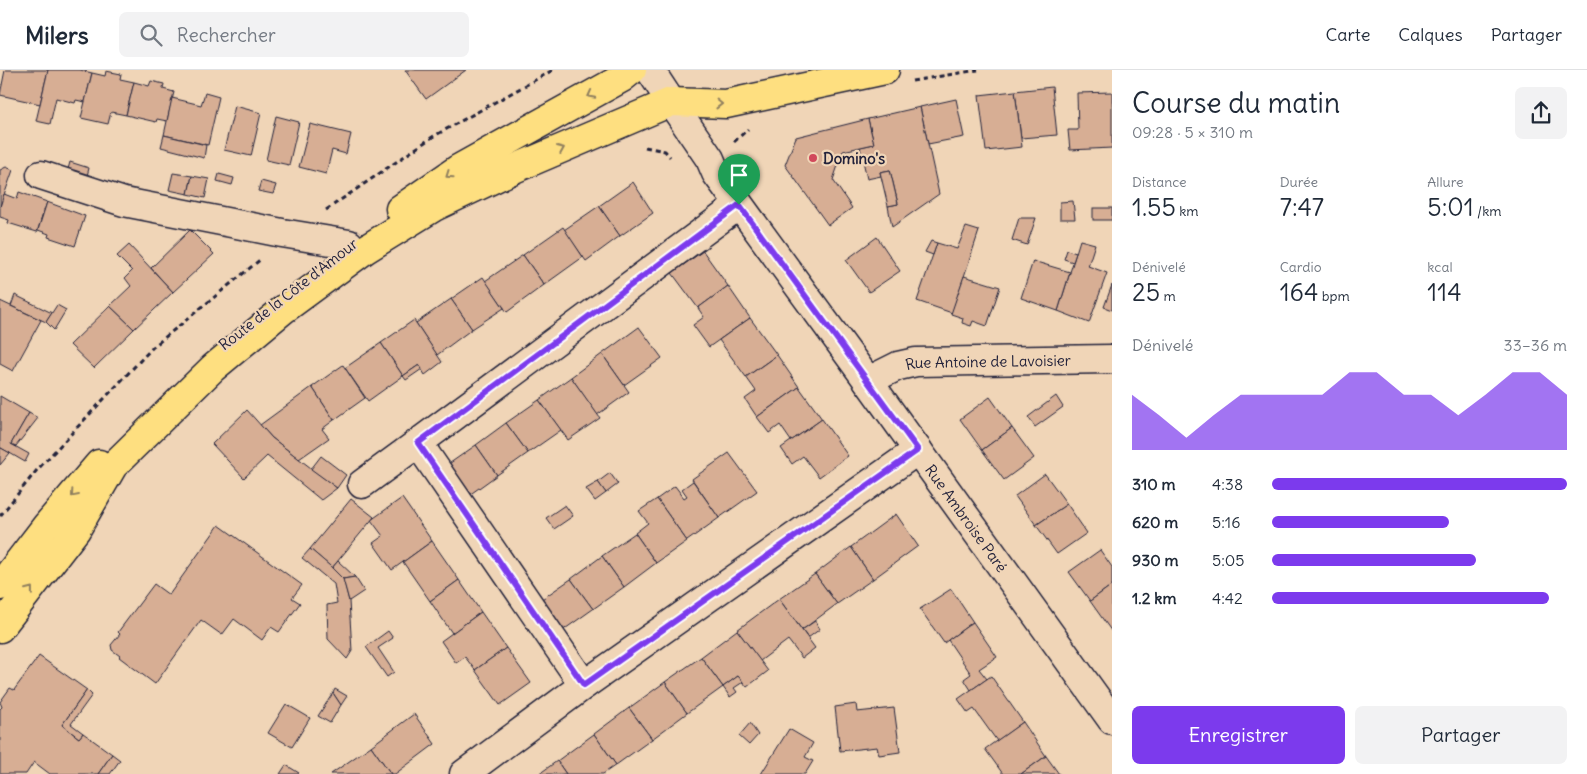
<!DOCTYPE html>
<html lang="fr">
<meta charset="utf-8">
<style>
:root{--surface:#fff;--page:#f2f2f3;--text:#1f2937;--muted:#747a83;--line:#e0e1e3;--accent:#7c3aed}
body{margin:0;font-family:Delius,sans-serif;background:var(--page);color:var(--text);height:100vh;display:flex;flex-direction:column;font-size:19px;white-space:nowrap}
*{box-sizing:border-box;margin:0}
p{font-size:16px;color:var(--muted)}
.icon{flex:none;width:28px;height:28px;fill:none;stroke:currentColor;stroke-width:2;stroke-linecap:round;stroke-linejoin:round}
.map{position:relative;flex:1;overflow:hidden}
.panel{display:flex;flex-direction:column;background:var(--surface);width:475px}
.panel>*{flex:none}
.pin{position:absolute;display:grid;place-items:center;width:42px;height:42px;color:#fff;margin:-51px -21px;border-radius:50% 50% 50% 0;rotate:-45deg;box-shadow:0 0 5px #0007}
.pin .icon{rotate:45deg}
.round{display:grid;place-items:center;flex:none;width:52px;height:52px;border-radius:8px;background:var(--page)}
.headline{display:flex;align-items:center;justify-content:space-between;height:85px;padding:0 20px}
h1{font-size:28px;font-weight:600;line-height:38px}
.figures{display:grid;grid-template-columns:repeat(3,1fr);gap:8px;height:85px;padding:5px 20px}
.figures div{display:grid;align-content:center}
.figures b{font-size:25px;font-weight:600}
.figures small{font-size:14px;font-weight:400}
.figures p{font-size:14px}
.chart{height:140px;padding:10px 20px}
.chart p{display:flex;justify-content:space-between}
.chart svg{width:100%;height:90px;margin-top:5px;fill:var(--accent);opacity:.7}
.primary-button{display:flex;gap:10px;margin-top:auto;padding:10px 20px}
.primary-button a{flex:1;height:58px;border-radius:8px;background:var(--accent);color:#fff;font-size:20px;font-weight:600;line-height:58px;text-align:center}
.primary-button a+a{background:var(--page);color:var(--text)}
ul{padding:0 20px;list-style:none;font-size:16px}
li{display:grid;grid-template-columns:80px 60px 1fr;align-items:center;height:38px}
li i{height:12px;border-radius:6px;background:var(--accent)}
header{display:flex;align-items:center;gap:30px;box-sizing:border-box;height:70px;padding:0 25px;background:var(--surface);border-bottom:1px solid var(--line)}
header strong{font-size:24px}
nav{display:flex;gap:28px;margin-inline-start:auto;font-size:18px}
.search{width:350px;height:45px;background:var(--page);display:flex;align-items:center;gap:12px;box-sizing:border-box;padding:0 18px;border-radius:8px;color:var(--muted);font-size:19px}
main{display:flex;flex:1;min-height:0}
.map>svg:first-child{display:block}
</style>
<header>
<strong>Milers</strong>
<div class="search"><svg class="icon" aria-label="search" viewBox="0 0 24 24"><circle cx="10" cy="10" r="6"/><path d="M15 15l6 6"/></svg>Rechercher</div>
<nav><a>Carte</a><a>Calques</a><a>Partager</a></nav>
</header>
<main>
<div class="map">
<svg width="1112" height="704" viewBox="0 0 1112 704">
<rect width="100%" height="100%" fill="#f0d5b7"/>
<filter id="ink" filterUnits="userSpaceOnUse"><feTurbulence type="fractalNoise" baseFrequency=".02" numOctaves="2"/><feDisplacementMap in="SourceGraphic" scale="10" xChannelSelector="R" yChannelSelector="G"/><feConvolveMatrix kernelMatrix="1 2 1 2 8 2 1 2 1" color-interpolation-filters="sRGB"/></filter>
<g filter="url(#ink)">
<!-- building -->
<g fill="#d7ae94" stroke="#22223b">
<polygon points="5,0 48,0 40,34 0,25"/>
<polygon points="48,0 80,0 92,3 85,32 76,30 75,33 56,28 50,54 36,51"/>
<polygon points="405,0 466,0 426,29"/>
<polygon points="106,1 121,4 120,9 134,12 126,45 111,42 108,54 81,48 92,3 105,6"/>
<polygon points="151,11 164,14 163,19 174,22 167,51 157,49 156,52 126,45 134,12 149,16"/>
<polygon points="1052,17 1057,65 1021,68 1015,21"/>
<polygon points="1015,21 1022,77 986,81 979,25"/>
<polygon points="1112,22 1112,78 1070,80 1068,60 1078,60 1077,23"/>
<polygon points="205,23 219,27 208,75 164,65 172,28 201,35"/>
<polygon points="956,29 964,67 928,74 920,37"/>
<polygon points="235,36 261,43 251,86 224,80"/>
<polygon points="920,37 939,124 892,157 888,136 898,134 890,100 880,102 881,106 867,109 860,77 874,74 868,49"/>
<polygon points="276,46 299,52 289,95 266,90"/>
<polygon points="868,49 874,74 843,81 833,110 852,138 828,155 785,95 796,67"/>
<polygon points="310,54 351,64 346,84 332,80 326,104 299,97"/>
<polygon points="164,65 206,75 204,88 161,77"/>
<polygon points="70,92 89,98 86,110 67,103"/>
<polygon points="6,97 13,100 0,137 0,100"/>
<polygon points="890,100 898,134 888,136 880,102"/>
<polygon points="173,103 192,106 188,124 169,120"/>
<polygon points="219,104 234,108 232,115 217,111"/>
<polygon points="192,106 209,109 205,128 188,124"/>
<polygon points="261,111 276,115 273,124 258,121"/>
<polygon points="633,112 653,143 620,166 599,136"/>
<polygon points="19,122 47,132 37,162 8,153 9,150 0,147 0,137 4,124 17,129"/>
<polygon points="1073,131 1075,149 1060,149 1060,132"/>
<polygon points="47,132 85,146 75,176 48,167 49,164 38,160"/>
<polygon points="599,136 620,166 586,191 564,160"/>
<rect x="1093" y="138" width="19" height="12"/>
<polygon points="1019,148 1036,148 1027,175 1012,170"/>
<polygon points="563,157 583,187 544,215 523,185"/>
<polygon points="966,157 979,161 952,243 917,231 937,173 957,179"/>
<polygon points="190,160 214,184 173,222 151,198"/>
<polygon points="877,167 900,201 869,222 846,190"/>
<polygon points="1080,170 1095,174 1088,196 1107,203 1089,253 1058,241"/>
<polygon points="931,171 937,173 933,185 925,182"/>
<polygon points="129,175 173,222 134,259 110,236 131,216 125,208 132,201 117,186"/>
<polygon points="1067,180 1076,183 1073,192 1064,189"/>
<polygon points="703,181 728,216 698,238 672,203"/>
<polygon points="523,185 544,215 507,242 485,211"/>
<polygon points="1033,191 1070,202 1058,241 1021,228"/>
<polygon points="964,206 1000,217 987,256 973,251 971,256 962,253 963,248 951,244"/>
<polygon points="483,207 504,238 472,259 451,229"/>
<polygon points="1112,215 1112,240 1104,237"/>
<polygon points="728,216 750,248 709,277 693,255 704,247 698,238"/>
<polygon points="15,225 52,243 46,252 11,236"/>
<polygon points="451,229 472,259 437,285 416,253"/>
<polygon points="0,231 41,250 13,301 0,294"/>
<polygon points="57,235 66,240 54,260 46,252"/>
<polygon points="110,236 134,259 94,298 70,275"/>
<polygon points="750,248 777,285 746,307 719,270"/>
<polygon points="414,250 442,292 425,305 419,295 403,306 381,273"/>
<polygon points="639,257 662,288 624,315 602,284"/>
<polygon points="381,273 403,306 368,331 345,298"/>
<polygon points="602,284 629,322 597,345 571,307"/>
<polygon points="777,285 799,317 757,347 745,329 756,321 746,307"/>
<polygon points="343,295 365,328 334,350 312,317"/>
<polygon points="419,295 422,299 406,310 403,306"/>
<polygon points="571,307 600,348 568,370 539,330"/>
<polygon points="312,317 334,350 322,359 329,368 299,389 272,368 260,355"/>
<polygon points="799,317 822,349 791,371 780,355 769,363 757,347"/>
<polygon points="0,326 29,343 11,374 29,384 25,392 1,378 0,379"/>
<polygon points="1056,326 1063,337 1035,357 1028,347"/>
<polygon points="990,327 1012,358 982,380 960,349"/>
<polygon points="539,330 561,360 528,383 506,353"/>
<polygon points="247,340 272,368 337,418 321,430 267,386 244,408 212,374"/>
<polygon points="29,343 38,348 16,376 11,374"/>
<polygon points="822,349 848,386 819,407 803,386 792,394 781,378"/>
<polygon points="506,353 528,383 497,405 476,375"/>
<polygon points="1012,358 1034,388 1004,410 982,380"/>
<polygon points="476,375 497,405 465,428 443,398"/>
<polygon points="1,378 10,383 0,395 0,379"/>
<polygon points="729,383 757,421 719,448 692,409"/>
<polygon points="321,386 346,405 337,418 311,399"/>
<polygon points="610,403 618,414 606,423 598,412"/>
<polygon points="1045,404 1067,434 1036,455 1015,426"/>
<polygon points="693,411 719,448 687,471 657,429 675,416 684,428 687,426 682,419"/>
<polygon points="598,412 606,423 595,431 586,419"/>
<polygon points="402,428 432,471 392,500 373,473 383,466 371,450"/>
<polygon points="351,429 374,447 332,498 310,479"/>
<polygon points="657,429 687,471 656,493 635,463 648,453 639,441"/>
<polygon points="1067,434 1087,463 1057,484 1036,455"/>
<polygon points="565,435 573,446 554,459 546,448"/>
<polygon points="896,444 918,476 873,509 851,477"/>
<polygon points="219,455 302,515 292,528 300,533 279,562 271,557 262,570 234,549 222,565 201,550 155,614 119,587 120,586 112,580 111,575 120,564 118,562 154,514 169,525"/>
<polygon points="635,463 656,493 624,517 602,486"/>
<polygon points="432,471 459,510 430,531 403,492"/>
<polygon points="851,477 873,509 837,534 815,504"/>
<polygon points="310,479 343,507 349,531 352,581 347,589 328,569 327,535 337,533 334,514 302,488"/>
<polygon points="1100,480 1112,497 1112,515 1090,531 1069,502"/>
<polygon points="602,486 624,517 593,539 571,509"/>
<polygon points="338,491 355,507 343,509 332,498"/>
<polygon points="815,504 837,534 802,560 779,529"/>
<polygon points="355,507 364,521 349,531 343,509"/>
<polygon points="571,509 593,539 562,561 539,531"/>
<polygon points="459,510 481,542 452,563 430,531"/>
<polygon points="1112,515 1112,562 1090,531"/>
<polygon points="951,519 973,552 944,573 920,539"/>
<polygon points="779,529 815,578 802,588 788,570 760,591 737,560"/>
<polygon points="481,542 506,578 475,600 465,587 456,593 441,571"/>
<polygon points="815,551 820,559 808,568 802,560"/>
<polygon points="973,552 997,587 979,599 987,609 971,620 964,609 971,604 948,570"/>
<polygon points="737,560 768,601 747,617 738,606 723,617 701,587"/>
<polygon points="388,561 393,568 378,578 394,602 387,607 366,577"/>
<polygon points="506,578 531,613 500,635 475,600"/>
<polygon points="39,586 87,620 62,655 79,668 83,663 112,684 98,704 50,704 34,692 26,704 0,704 0,639 2,637 0,632 10,618 14,620"/>
<polygon points="701,587 723,617 687,643 665,612"/>
<polygon points="738,606 743,612 734,618 737,622 730,627 723,617"/>
<polygon points="991,606 1023,652 997,671 974,639 968,643 958,629"/>
<polygon points="665,612 687,643 652,669 629,638"/>
<polygon points="335,619 347,626 341,635 333,623"/>
<polygon points="87,620 92,625 71,654 83,663 79,668 62,655"/>
<polygon points="333,623 341,635 330,653 318,646"/>
<polygon points="286,634 310,648 292,677 268,663"/>
<polygon points="856,634 857,642 894,638 900,682 879,685 877,677 840,681 835,637"/>
<polygon points="629,638 652,669 616,695 594,664"/>
<polygon points="414,644 435,674 395,704 391,704 371,676"/>
<polygon points="1023,652 1046,686 1021,704 1003,704 985,679"/>
<polygon points="750,653 758,665 749,675 739,666"/>
<polygon points="789,659 813,673 805,687 813,691 805,704 761,704"/>
<polygon points="594,664 616,695 603,704 566,704 557,691"/>
<polygon points="371,676 391,704 331,704"/>
<polygon points="112,684 120,690 110,704 98,704"/>
<polygon points="1046,686 1059,704 1021,704"/>
<polygon points="557,691 566,704 539,704"/>
<polygon points="286,695 299,703 298,704 280,704"/>
</g>
<g fill="none" stroke-linecap="round" stroke-linejoin="round">
<!-- minor casing -->
<g stroke="#22223b" stroke-width="31">
<g id="minor">
<path id="s1" d="M650 0 671 32 710 89 716 103 727 118 868 311 1112 650"/>
<polyline points="41,105 124,132 282,163 349,174"/>
<path id="s2" d="M868 311 898 296 916 292 1112 289"/>
<polyline points="362,414 418,373"/>
<polyline points="584,615 418,373 739,135"/>
<polyline points="464,704 584,615 918,380"/>
</g>
</g>
<!-- major casing -->
<g stroke="#22223b" stroke-width="31">
<g id="major">
<polyline points="400,139 458,99 622,8 632,0"/>
<polyline points="0,516 47,455 99,394"/>
<polyline points="0,558 76,460 113,396 213,298 283,240 366,179 434,137 516,98 671,32 726,34 885,0"/>
</g>
</g>
<!-- path -->
<g stroke="#22223b" stroke-width="3" stroke-dasharray="5 4" stroke-linecap="butt">
<polyline points="912,11 978,0"/>
<polyline points="734,72 748,59"/>
<polyline points="645,77 665,81 670,87"/>
<polyline points="326,140 434,66 553,0"/>
<polyline points="0,446 37,400 153,277 261,189"/>
</g>
<!-- minor -->
<use href="#minor" stroke="#f0d5b7" stroke-width="28"/>
<!-- major -->
<use href="#major" stroke="#fedf80" stroke-width="28"/>
</g>
<!-- one-way arrows -->
<defs><path id="oneway-chevron" d="M-2-3.5L2.5 0L-2 3.5" fill="none" stroke-width="1.6" stroke-linecap="round" stroke-linejoin="round" transform="scale(1.25)"/></defs>
<g stroke="#90805e">
<use href="#oneway-chevron" transform="translate(591 25) rotate(152)"/>
<use href="#oneway-chevron" transform="translate(719 34) rotate(1)"/>
<use href="#oneway-chevron" transform="translate(561 79) rotate(-23)"/>
<use href="#oneway-chevron" transform="translate(449 105) rotate(145)"/>
<use href="#oneway-chevron" transform="translate(74 424) rotate(131)"/>
<use href="#oneway-chevron" transform="translate(30 520) rotate(-52)"/>
</g>
</g>
<g fill="none" stroke-linecap="round" stroke-linejoin="round" filter="url(#ink)">
<!-- route casing -->
<g stroke="#fff" stroke-width="10">
<polygon id="route" points="739,135 918,380 584,615 418,373"/>
</g>
<!-- route -->
<use href="#route" stroke="#7c3aed" stroke-width="6"/>
</g>
<!-- markers -->
<circle fill="#d1495b" stroke="#f0d5b7" stroke-width="2" cx="813" cy="88" r="5"/>
<g text-anchor="middle" dominant-baseline="central" stroke-width="4.5" stroke-linejoin="round" paint-order="stroke">
<!-- poi labels -->
<g font-size="15" font-weight="bold" fill="#22223b" stroke="#f0d5b7" text-anchor="start">
<text x="823" y="88">Domino's</text>
</g>
<!-- street labels -->
<g font-size="15" fill="#22223b" stroke="#f0d5b7">
<text transform="translate(288 224) rotate(-38)">Route de la Côte d'Amour</text>
<text stroke="none"><textPath href="#s2" startOffset="124">Rue Antoine de Lavoisier</textPath></text>
<text stroke="none"><textPath href="#s1" startOffset="549">Rue Ambroise Paré</textPath></text>
</g>
</g>
</svg>
<div class="pin" style="left:739px;top:135px;background:#1e9e55"><svg class="icon" aria-label="arrive" viewBox="0 0 24 24"><path d="M6 21V4h12l-3 4 3 4H6"/></svg></div>
</div>
<section class="panel">
<div class="headline"><div><h1>Course du matin</h1><p>09:28 · 5 × 310 m</p></div><a class="round"><svg class="icon" aria-label="share" viewBox="0 0 24 24"><path d="M12 15V3M7 8l5-5 5 5M5 13v7h14v-7"/></svg></a></div>
<div class="figures">
<div><p>Distance</p><b>1.55<small> km</small></b></div>
<div><p>Durée</p><b>7:47</b></div>
<div><p>Allure</p><b>5:01<small> /km</small></b></div>
</div>
<div class="figures">
<div><p>Dénivelé</p><b>25<small> m</small></b></div>
<div><p>Cardio</p><b>164<small> bpm</small></b></div>
<div><p>kcal</p><b>114</b></div>
</div>
<div class="chart"><p><span>Dénivelé</span>33–36 m</p>
<svg viewBox="0 0 160 44" preserveAspectRatio="none"><path d="M0 44V17L10 27L20 38L30 27L40 17L50 17L60 17L70 17L80 6L90 6L100 17L110 17L120 27L130 17L140 6L150 6L160 17V44z"/></svg>
</div>
<ul>
<li><b>310 m</b>4:38<i style="width:100%"></i></li>
<li><b>620 m</b>5:16<i style="width:60%"></i></li>
<li><b>930 m</b>5:05<i style="width:69%"></i></li>
<li><b>1.2 km</b>4:42<i style="width:94%"></i></li>
</ul>
<div class="primary-button"><a>Enregistrer</a><a>Partager</a></div>
</section>
</main>
